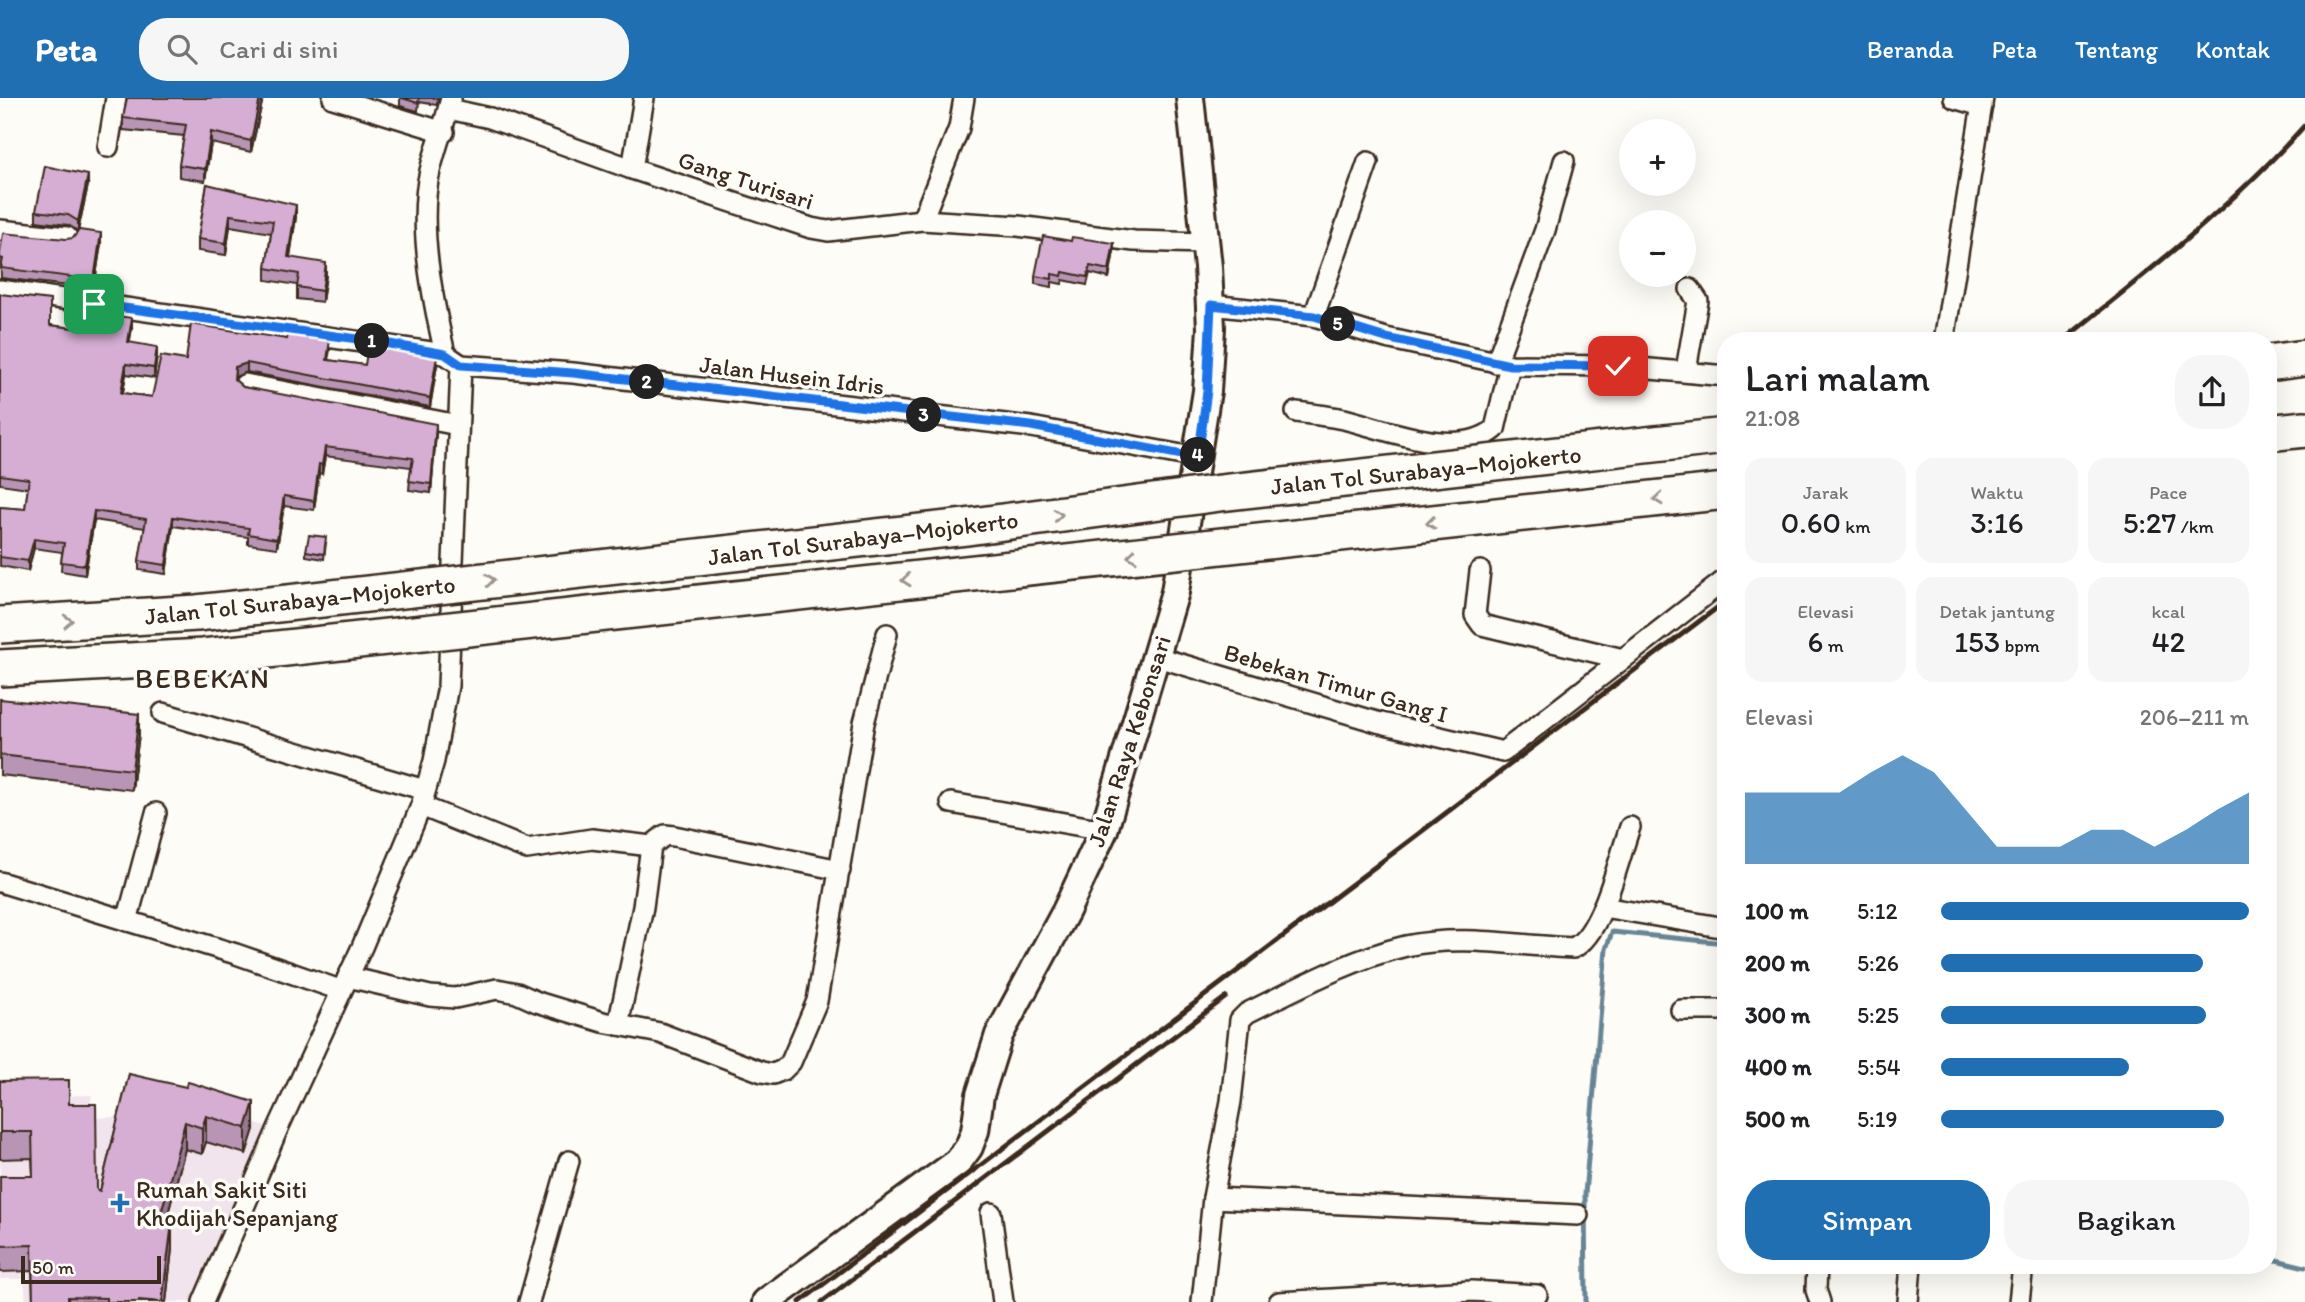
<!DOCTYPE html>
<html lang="id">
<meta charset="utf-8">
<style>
:root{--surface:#fff;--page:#f6f6f6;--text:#202124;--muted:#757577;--accent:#1f6fb2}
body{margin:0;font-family:Itim,sans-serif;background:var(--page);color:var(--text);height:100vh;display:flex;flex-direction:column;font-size:26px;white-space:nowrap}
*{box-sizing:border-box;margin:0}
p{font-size:23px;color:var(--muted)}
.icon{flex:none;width:38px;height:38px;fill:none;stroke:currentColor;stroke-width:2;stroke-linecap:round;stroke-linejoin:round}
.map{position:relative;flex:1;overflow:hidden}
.panel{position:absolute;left:1717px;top:234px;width:560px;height:942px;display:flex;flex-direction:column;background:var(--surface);border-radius:28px;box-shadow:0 7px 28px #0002}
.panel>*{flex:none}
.fabs{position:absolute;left:1619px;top:21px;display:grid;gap:14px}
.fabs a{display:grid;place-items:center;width:77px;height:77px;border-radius:50%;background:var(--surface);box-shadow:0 7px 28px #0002;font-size:35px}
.scale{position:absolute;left:21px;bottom:18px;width:140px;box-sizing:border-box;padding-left:7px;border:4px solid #3b2a1e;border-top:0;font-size:19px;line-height:24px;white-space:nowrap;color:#3b2a1e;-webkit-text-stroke:5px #fdfcf7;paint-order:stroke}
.pin{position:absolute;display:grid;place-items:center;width:60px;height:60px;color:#fff;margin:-30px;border-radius:14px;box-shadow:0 4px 10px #0006}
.km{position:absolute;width:35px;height:35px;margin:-18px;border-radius:50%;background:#222;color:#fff;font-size:19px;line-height:35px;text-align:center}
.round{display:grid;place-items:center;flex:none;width:74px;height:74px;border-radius:28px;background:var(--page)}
.overview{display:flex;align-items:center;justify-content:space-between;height:119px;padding:0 28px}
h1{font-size:38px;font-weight:600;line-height:52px}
.stats{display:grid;grid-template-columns:repeat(3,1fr);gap:10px;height:119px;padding:7px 28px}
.stats div{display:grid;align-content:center;border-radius:18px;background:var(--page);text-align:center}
.stats b{font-size:30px;font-weight:600}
.stats small{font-size:19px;font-weight:400}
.stats p{font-size:19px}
.chart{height:196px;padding:14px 28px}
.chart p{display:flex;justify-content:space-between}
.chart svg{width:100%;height:126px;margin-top:7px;fill:var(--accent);opacity:.7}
.action{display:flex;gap:14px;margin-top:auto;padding:14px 28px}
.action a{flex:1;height:80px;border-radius:28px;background:var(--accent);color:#fff;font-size:28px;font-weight:600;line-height:80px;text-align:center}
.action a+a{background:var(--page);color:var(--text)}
ul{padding:0 28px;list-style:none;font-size:23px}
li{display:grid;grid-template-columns:112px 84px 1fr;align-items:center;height:52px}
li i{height:18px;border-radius:9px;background:var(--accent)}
header{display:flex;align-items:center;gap:42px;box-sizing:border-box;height:98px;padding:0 35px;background:var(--accent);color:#fff}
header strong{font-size:33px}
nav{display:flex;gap:38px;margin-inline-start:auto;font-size:24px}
.search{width:490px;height:63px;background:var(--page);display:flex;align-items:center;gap:18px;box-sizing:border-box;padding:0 24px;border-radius:28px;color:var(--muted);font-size:26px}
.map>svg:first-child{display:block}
</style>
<header>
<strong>Peta</strong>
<div class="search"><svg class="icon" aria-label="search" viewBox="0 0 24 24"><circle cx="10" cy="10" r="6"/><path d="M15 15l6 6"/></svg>Cari di sini</div>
<nav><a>Beranda</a><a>Peta</a><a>Tentang</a><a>Kontak</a></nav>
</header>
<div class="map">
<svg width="2305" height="1204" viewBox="0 0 2305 1204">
<rect width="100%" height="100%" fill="#fdfcf7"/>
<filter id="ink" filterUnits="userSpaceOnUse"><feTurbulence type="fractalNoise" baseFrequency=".0143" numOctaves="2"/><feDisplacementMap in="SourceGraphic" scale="14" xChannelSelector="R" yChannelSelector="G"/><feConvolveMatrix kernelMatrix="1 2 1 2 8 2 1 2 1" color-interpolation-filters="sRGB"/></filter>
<g filter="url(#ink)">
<!-- built -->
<polygon fill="#f1e4ec" points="126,993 274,1030 197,1204 26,1204 24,1181 0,1181 0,999 92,997 87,1020 117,1019"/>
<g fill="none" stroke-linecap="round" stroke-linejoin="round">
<!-- stream -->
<g stroke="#678595" stroke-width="5">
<polyline points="2268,1160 2305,1169"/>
<polyline points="1586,1204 1585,1096 1606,851 1612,834 1726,845"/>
</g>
<!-- street casing -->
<g stroke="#3b2a1e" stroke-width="24">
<g id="street">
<polyline points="333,0 444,34"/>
<polyline points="1954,0 1982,8"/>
<polyline points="449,11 490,20 632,71 811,130 828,133 922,122 1018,128 1134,143 1205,145"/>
<polyline points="108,49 116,0"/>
<polyline points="632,71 644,0"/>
<polyline points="922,122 959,30 964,0"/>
<polyline points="0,132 67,139"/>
<polyline points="0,192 445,256"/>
<polyline points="1211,207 1314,218 1386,240 1510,267 1618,268 1726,278"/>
<polyline points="1314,218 1368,64"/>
<polyline points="1944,243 1983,0"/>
<polyline points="1496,265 1545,132 1564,63"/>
<polyline points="461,267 573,275 1031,329 1198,360"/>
<polyline points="1686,272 1698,203 1690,191"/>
<polyline points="245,286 458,327"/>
<path d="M1296 314C1312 316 1328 318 1344 321 1386 331 1457 362 1495 331L1510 267"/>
<polyline points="1480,473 1475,517 1482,527 1623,561"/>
<polyline points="1157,559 1377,624 1503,654 1726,481"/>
<polyline points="163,615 425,692"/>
<polyline points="951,705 1104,732"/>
<polyline points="421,708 527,751 592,741 651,748"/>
<polyline points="0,784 236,856 340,892"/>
<polyline points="1603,809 1726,830"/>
<polyline points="127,823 156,715"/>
<polyline points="348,879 430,898 455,900 497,891 517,895 537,904 603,924 660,935 762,974 773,976 783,972 791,964 817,903 864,625 887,536"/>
<polyline points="1681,912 1726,912"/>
<polyline points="618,927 643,809 651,748 665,737 674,738 840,772"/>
<polyline points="1213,1100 1578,1117"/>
<polyline points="991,1115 1003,1204"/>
<polyline points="1817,1167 1816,1192 1820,1204"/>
<path d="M203 1204 279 1028 362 849 421 708 434 663 448 588 461 267 445 256C433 203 417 126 430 73 436 48 445 25 451 0"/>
<polyline points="529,1204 569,1063"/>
<path d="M1202 1204 1213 1100 1231 1003 1240 922 1247 915C1298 890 1351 861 1406 848 1461 836 1518 848 1573 850 1602 837 1619 759 1630 729"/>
<polyline points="1279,1204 1472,1193 1537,1197"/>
<polyline points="1908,1204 1911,1167"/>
<polyline points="2019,1204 2023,1167"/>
</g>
</g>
<!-- secondary casing -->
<g stroke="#3b2a1e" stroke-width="32">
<polyline id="secondary" points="766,1204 958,1064 969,1049 975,1033 980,997 999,937 1066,813 1104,732 1175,494 1207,293 1211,230 1208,169 1190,0"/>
</g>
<!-- highway casing -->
<g stroke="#3b2a1e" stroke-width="40">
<g id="highway">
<polyline points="2268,265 2305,260"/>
<polyline points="2268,335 2305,331"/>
</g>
</g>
<!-- street -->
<use href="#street" stroke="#fdfcf7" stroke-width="19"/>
<!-- secondary -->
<use href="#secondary" stroke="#fdfcf7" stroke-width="26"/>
<!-- highway -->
<use href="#highway" stroke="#fdfcf7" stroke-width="35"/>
<!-- rail -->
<g stroke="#3b2a1e" stroke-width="5">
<path d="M2062 243C2147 175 2232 108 2305 27"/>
<polyline points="800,1204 1726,503"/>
<polyline points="822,1204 1226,899"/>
</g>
<!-- highway-bridge casing -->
<g stroke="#3b2a1e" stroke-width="40" stroke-linecap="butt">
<g id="highway-bridge">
<polyline points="0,527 197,515 966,429 1220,395 1726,338"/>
<polyline points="0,570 203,559 1726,393"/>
</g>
</g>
<!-- highway-bridge -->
<use href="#highway-bridge" stroke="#fdfcf7" stroke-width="35"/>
</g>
<!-- wall -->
<g fill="#b895b5" stroke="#3b2a1e" stroke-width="2">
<polygon points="263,0 251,54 211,45 205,83 179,79 179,67 184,38 123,32 123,20"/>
<polygon points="400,0 438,0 437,7 419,4 418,13 400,8"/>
<polygon points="207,86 296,119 290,159 326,177 322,204 297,201 297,187 266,182 266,170 271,135 230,128 226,157 198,153 198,141"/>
<polygon points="88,87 78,133 68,127 36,123 36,113"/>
<polygon points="101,145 94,191 1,180 0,155"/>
<polygon points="1114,153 1109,180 1090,175 1087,187 1063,182 1062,186 1052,184 1052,189 1035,186 1035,178"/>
<polygon points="0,196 50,227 88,232 132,230 129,245 157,258 154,280 126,276 123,295 152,299 186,262 330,252 328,262 365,267 437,267 430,309 247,274 235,279 235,282 243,289 436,335 431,395 409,392 411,369 325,358 322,376 319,375 314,412 284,408 277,450 248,446 248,439 173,428 166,476 139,472 139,463 145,430 94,422 85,477 61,473 62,454 34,450 28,473 0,468 0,409 25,411 28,390 0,386"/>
<polygon points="326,445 324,461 306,458 306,453"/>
<polygon points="0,601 139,636 132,692 0,677"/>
<polygon points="129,976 254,1031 246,1056 206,1044 202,1056 185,1051 166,1124 172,1151 166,1204 33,1204 32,1173 0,1174 0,1078 33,1078 32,1060 0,1061 0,983 69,1006 97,1092 100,1093"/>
</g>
<!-- shaded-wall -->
<g fill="#967994" stroke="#3b2a1e" stroke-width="2">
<polygon points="260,0 263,0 251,54 251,43"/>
<polygon points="211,34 211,45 205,83 205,71"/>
<polygon points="88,77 88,87 78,133 78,123"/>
<polygon points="296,107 296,119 288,170 288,159"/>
<polygon points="230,117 230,128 226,157 226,145"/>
<polygon points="101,135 101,145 94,191 94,182"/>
<polygon points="1114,145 1114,153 1109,180 1109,172"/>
<polygon points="326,165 326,177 322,204 322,193"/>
<polygon points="132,220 132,230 128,254 128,244"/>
<polygon points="157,249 157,258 154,280 154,270"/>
<polygon points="437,258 437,267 430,309 430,300"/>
<polygon points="247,265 247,274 235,279 234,291 235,269"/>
<polygon points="126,266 126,276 121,304 121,295"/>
<polygon points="436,326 436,335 431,395 431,386"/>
<polygon points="325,349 325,358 322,376 322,367"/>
<polygon points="319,366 319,375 314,412 314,403"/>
<polygon points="284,398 284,408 277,450 277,441"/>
<polygon points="94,413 94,422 85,477 85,467"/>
<polygon points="173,419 173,428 166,476 166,467"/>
<polygon points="34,441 34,450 28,473 28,463"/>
<polygon points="139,616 139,636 132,692 132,672"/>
<polygon points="254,1004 254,1031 246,1056 246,1030"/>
<polygon points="206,1018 206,1044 202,1056 202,1030"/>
<polygon points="185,1024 185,1051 159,1150 159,1123"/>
<polygon points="172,1125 172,1151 166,1204 162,1204"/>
</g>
<!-- building -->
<g fill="#d6add3" stroke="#3b2a1e" stroke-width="2">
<polygon points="127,0 260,0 251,43 211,34 205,71 179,67 186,27 123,20"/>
<polygon points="402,0 419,0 418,5"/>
<polygon points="45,68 88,77 78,123 68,117 36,113"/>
<polygon points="207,86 296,107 288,159 326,165 322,193 297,189 299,176 266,170 273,123 230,117 226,145 198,141"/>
<polygon points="79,132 101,135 94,182 1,170 3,161 0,160 0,155 3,135 66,141 73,140"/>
<polygon points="1043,138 1071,143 1072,139 1114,145 1109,172 1090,168 1087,179 1063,174 1062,178 1052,176 1052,181 1035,178"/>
<polygon points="0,196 50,202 50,227 88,232 91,214 132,220 128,244 157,249 154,270 126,266 121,295 152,299 161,258 186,262 191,226 287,241 288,236 330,242 327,262 365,267 368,248 437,258 430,300 247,265 235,269 234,281 243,289 436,326 431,386 409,383 413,360 325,349 322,367 319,366 314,403 284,398 277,441 248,436 249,430 173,419 166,467 139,463 146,421 94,413 85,467 61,464 64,445 34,441 28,463 0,459 0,409 25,411 29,381 0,377"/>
<polygon points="309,437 326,439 324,456 306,453"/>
<polygon points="0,601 139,616 132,672 0,657"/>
<polygon points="129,976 186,989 188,984 254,1004 246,1030 206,1018 202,1030 185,1024 159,1123 172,1125 162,1204 139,1202 139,1204 106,1204 106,1200 68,1199 68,1204 33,1204 32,1147 0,1148 0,1078 33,1078 32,1034 0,1034 0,983 69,982 69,1006 96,1006 97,1092 100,1093"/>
</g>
<!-- one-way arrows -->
<defs><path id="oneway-chevron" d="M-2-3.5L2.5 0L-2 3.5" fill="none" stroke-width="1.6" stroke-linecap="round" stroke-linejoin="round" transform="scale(1.75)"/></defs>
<g stroke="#9c938a">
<use href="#oneway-chevron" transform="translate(1658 401) rotate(174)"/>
<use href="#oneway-chevron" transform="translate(1058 417) rotate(-7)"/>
<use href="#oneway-chevron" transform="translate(1431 425) rotate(174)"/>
<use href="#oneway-chevron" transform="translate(1132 458) rotate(174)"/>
<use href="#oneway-chevron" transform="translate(490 482) rotate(-6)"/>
<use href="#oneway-chevron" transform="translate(906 482) rotate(174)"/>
<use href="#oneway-chevron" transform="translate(68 523) rotate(-3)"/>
</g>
</g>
<g fill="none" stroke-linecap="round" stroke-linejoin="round" filter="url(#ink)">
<!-- route casing -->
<g stroke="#fff" stroke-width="14">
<polyline id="route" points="94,206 373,243 445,256 461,267 573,275 1031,328 1198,360 1207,293 1211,207 1314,218 1386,240 1510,267 1618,268"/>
</g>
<!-- route -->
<use href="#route" stroke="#1a73e8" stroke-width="9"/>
</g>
<!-- markers -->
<path fill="#1f6fb2" stroke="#fdfcf7" stroke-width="2.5" d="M116.5 1094.5h7v7h7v7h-7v7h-7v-7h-7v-7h7z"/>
<g text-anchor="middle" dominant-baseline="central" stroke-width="7" stroke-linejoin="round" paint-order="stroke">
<!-- street labels -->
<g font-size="24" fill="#3b2a1e" stroke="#fdfcf7">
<text transform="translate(746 82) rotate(18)">Gang Turisari</text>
<text transform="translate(792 277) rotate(7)">Jalan Husein Idris</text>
<text transform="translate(1426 372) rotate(-6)">Jalan Tol Surabaya–Mojokerto</text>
<text transform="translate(863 440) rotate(-7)">Jalan Tol Surabaya–Mojokerto</text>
<text transform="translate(300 502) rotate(-6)">Jalan Tol Surabaya–Mojokerto</text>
<text transform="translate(1336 585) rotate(16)">Bebekan Timur Gang I</text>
<text transform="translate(1129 643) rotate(-72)">Jalan Raya Kebonsari</text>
</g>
<!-- poi labels -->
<g font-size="24" fill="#3b2a1e" stroke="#fdfcf7" text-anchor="start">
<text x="136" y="1091">Rumah Sakit Siti<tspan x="136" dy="28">Khodijah Sepanjang</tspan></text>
</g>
<!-- quarter labels -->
<g font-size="28" letter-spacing="2" fill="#3b2a1e" stroke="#fdfcf7">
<text x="203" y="580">BEBEKAN</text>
</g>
</g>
</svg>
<div class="fabs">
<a>+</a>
<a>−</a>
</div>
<div class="scale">50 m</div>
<div class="pin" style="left:94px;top:206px;background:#1e9e55"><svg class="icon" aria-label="arrive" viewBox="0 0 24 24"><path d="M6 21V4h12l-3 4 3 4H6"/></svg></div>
<div class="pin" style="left:1618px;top:268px;background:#d93025"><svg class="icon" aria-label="check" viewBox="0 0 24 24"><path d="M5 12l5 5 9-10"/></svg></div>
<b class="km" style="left:372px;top:243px">1</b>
<b class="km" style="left:647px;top:284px">2</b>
<b class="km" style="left:924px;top:317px">3</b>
<b class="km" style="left:1198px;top:357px">4</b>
<b class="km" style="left:1338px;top:226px">5</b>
<section class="panel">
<div class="overview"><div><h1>Lari malam</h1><p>21:08</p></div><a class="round"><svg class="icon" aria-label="share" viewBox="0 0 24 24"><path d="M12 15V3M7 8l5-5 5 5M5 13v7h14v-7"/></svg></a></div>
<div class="stats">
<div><p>Jarak</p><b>0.60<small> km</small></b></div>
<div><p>Waktu</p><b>3:16</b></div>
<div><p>Pace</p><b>5:27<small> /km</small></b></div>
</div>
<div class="stats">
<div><p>Elevasi</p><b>6<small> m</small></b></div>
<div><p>Detak jantung</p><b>153<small> bpm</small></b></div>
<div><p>kcal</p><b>42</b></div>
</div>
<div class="chart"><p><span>Elevasi</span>206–211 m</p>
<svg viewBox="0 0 160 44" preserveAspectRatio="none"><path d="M0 44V19L10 19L20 19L30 19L40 12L50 6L60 12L70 25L80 38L90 38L100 38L110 32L120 32L130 38L140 32L150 25L160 19V44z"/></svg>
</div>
<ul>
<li><b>100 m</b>5:12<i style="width:100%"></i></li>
<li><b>200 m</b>5:26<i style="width:85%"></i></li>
<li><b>300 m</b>5:25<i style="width:86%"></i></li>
<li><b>400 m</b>5:54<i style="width:61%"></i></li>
<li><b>500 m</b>5:19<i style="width:92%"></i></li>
</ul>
<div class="action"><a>Simpan</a><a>Bagikan</a></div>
</section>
</div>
